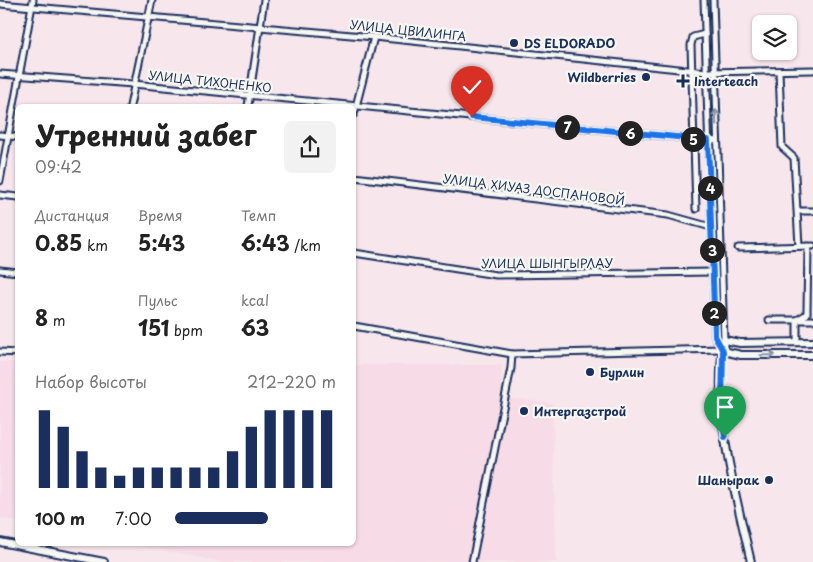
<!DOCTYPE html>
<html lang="ru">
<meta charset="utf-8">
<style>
:root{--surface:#fff;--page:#f2f2f2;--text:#222;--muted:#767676;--accent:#1b2f5e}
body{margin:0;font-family:"Playpen Sans",sans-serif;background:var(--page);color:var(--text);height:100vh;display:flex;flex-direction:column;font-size:19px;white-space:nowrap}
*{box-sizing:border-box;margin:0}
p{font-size:16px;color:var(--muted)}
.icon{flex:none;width:28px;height:28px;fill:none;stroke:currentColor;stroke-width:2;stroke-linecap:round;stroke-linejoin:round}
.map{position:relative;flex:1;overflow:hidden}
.drawer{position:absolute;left:15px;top:104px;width:341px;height:442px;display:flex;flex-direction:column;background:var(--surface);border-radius:8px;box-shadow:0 1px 4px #0004}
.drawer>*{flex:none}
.tools{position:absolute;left:752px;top:15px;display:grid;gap:10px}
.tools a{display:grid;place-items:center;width:45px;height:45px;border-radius:8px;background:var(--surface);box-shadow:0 1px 4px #0004;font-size:25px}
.pin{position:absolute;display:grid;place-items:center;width:42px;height:42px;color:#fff;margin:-51px -21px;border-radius:50% 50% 50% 0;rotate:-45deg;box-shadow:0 0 5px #0007}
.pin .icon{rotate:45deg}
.km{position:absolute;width:25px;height:25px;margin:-12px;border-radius:50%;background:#222;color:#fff;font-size:14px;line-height:25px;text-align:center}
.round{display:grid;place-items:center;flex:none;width:52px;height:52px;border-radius:8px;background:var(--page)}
.overview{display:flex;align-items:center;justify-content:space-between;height:85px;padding:0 20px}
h1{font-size:28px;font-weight:700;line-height:38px}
.metrics{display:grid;grid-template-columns:repeat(3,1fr);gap:8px;height:85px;padding:5px 20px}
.metrics div{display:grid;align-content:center}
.metrics b{font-size:21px;font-weight:700}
.metrics small{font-size:14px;font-weight:400}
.metrics p{font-size:14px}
.chart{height:140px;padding:10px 20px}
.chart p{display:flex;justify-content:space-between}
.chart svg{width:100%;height:90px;margin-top:5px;stroke:var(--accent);stroke-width:6}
ul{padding:0 20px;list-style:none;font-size:16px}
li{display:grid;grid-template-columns:80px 60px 1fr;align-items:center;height:38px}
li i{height:12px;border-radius:6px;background:var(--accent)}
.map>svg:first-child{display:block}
</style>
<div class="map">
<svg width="813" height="562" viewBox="0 0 813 562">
<rect width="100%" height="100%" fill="#f7e6eb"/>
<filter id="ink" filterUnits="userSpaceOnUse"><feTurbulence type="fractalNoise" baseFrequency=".02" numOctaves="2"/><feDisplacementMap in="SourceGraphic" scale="10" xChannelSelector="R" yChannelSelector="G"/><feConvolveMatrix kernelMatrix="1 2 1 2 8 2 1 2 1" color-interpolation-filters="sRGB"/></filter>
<g filter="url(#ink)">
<!-- built -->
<g fill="#f7dbe6">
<polygon points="0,362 17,362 17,521 0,518"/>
<polygon points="354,365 502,365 500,398 552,403 556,562 222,562 130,544 354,544"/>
</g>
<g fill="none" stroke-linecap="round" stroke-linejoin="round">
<!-- minor casing -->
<g stroke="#1b2f5e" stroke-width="9">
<g id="minor">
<polyline points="713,0 724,340"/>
<polyline points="0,4 374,37 707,72 813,70"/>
<polyline points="779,71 782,147 794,158 799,246"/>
<polyline points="0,74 133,84 717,141"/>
<polyline points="130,106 152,0"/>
<polyline points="248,106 264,0"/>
<polyline points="354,114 374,37"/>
<polyline points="0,135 18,137"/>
<polyline points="354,177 668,215 711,227"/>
<polyline points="0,181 33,0"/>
<polyline points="0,195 18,197"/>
<polyline points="696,209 691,45 693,37 705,34"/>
<polyline points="798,211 813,211"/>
<polyline points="738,248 813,246"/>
<polyline points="354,253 496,275 713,272"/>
<polyline points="0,270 18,272"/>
<polyline points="769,320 813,320"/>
<polyline points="354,326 512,354 722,349 715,336 704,0"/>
<polyline points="797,342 797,320 807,314 807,310 808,246"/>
<polyline points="0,352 18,353"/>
<polyline points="472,562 511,368 512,354"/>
</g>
</g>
<!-- major casing -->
<g stroke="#1b2f5e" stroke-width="10">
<g id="major">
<polyline points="723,351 741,355 813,355"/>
<polyline points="0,542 104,562"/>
<path d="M751 562C735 491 712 414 724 340L740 343 813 342"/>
</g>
</g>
<!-- minor -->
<use href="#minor" stroke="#f6f6f2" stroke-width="5"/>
<!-- major -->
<use href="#major" stroke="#f6f6f2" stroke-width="6"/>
</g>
<!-- one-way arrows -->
<defs><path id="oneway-shaft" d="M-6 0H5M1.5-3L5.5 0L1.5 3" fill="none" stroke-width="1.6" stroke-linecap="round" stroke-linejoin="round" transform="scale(1.25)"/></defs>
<g stroke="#8892a8">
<use href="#oneway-shaft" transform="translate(716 117) rotate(-92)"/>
<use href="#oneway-shaft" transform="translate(768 355) rotate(-1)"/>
</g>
</g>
<g fill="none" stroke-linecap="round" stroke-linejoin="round" filter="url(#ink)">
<!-- route casing -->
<g stroke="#fff" stroke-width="10">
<polyline id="route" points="472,117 708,140 715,336 723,351 722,406 725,437"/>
</g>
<!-- route -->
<use href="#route" stroke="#1a73e8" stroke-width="6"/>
</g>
<!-- markers -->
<g fill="#1b2f5e" stroke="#f6f6f2" stroke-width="2">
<circle cx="514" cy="43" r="5"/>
<circle cx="646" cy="77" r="5"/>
<path d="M680.5 73.5h5v5h5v5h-5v5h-5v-5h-5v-5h5z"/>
<circle cx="590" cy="372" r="5"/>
<circle cx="524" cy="411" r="5"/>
<circle cx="769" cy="480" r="5"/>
</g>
<g text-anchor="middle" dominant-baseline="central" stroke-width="4.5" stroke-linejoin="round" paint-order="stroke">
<!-- street labels -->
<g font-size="12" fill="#1b2f5e" stroke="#f6f6f2">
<text transform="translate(408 30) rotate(6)">УЛИЦА ЦВИЛИНГА</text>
<text transform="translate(210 81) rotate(6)">УЛИЦА ТИХОНЕНКО</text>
<text transform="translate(534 189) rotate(7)">УЛИЦА ХИУАЗ ДОСПАНОВОЙ</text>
<text x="547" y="263">УЛИЦА ШЫНГЫРЛАУ</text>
</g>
<!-- poi labels -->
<g font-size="12" font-weight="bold" fill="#1b2f5e" stroke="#f6f6f2" text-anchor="start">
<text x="524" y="43">DS ELDORADO</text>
<text x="636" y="77" text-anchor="end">Wildberries</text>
<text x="694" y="81">Interteach</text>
<text x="600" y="372">Бурлин</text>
<text x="534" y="411">Интергазстрой</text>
<text x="759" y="480" text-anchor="end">Шанырак</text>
</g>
</g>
</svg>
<div class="tools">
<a><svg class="icon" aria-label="layers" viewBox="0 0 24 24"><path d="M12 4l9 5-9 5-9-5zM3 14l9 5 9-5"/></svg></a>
</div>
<div class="pin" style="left:725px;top:437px;background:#1e9e55"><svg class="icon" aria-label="arrive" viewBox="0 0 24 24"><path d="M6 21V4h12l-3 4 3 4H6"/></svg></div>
<div class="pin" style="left:472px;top:117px;background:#d93025"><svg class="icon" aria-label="check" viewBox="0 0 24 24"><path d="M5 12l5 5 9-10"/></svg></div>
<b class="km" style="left:714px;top:313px">2</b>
<b class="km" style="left:712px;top:250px">3</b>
<b class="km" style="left:710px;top:188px">4</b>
<b class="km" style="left:693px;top:139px">5</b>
<b class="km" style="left:630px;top:133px">6</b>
<b class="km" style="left:567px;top:127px">7</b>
<section class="drawer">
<div class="overview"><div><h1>Утренний забег</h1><p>09:42</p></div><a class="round"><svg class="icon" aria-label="share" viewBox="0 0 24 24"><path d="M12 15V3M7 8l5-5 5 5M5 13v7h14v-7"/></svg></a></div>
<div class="metrics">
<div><p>Дистанция</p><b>0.85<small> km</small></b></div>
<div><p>Время</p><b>5:43</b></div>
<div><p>Темп</p><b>6:43<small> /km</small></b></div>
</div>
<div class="metrics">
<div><b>8<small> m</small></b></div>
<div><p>Пульс</p><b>151<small> bpm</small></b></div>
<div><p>kcal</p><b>63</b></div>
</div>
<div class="chart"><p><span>Набор высоты</span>212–220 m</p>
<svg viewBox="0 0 160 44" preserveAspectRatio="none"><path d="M5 44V6M15 44V14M25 44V26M35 44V34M45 44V38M55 44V34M65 44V34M75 44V34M85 44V34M95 44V34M105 44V26M115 44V14M125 44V6M135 44V6M145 44V6M155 44V6"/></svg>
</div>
<ul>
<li><b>100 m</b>7:00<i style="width:58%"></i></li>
</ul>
</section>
</div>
